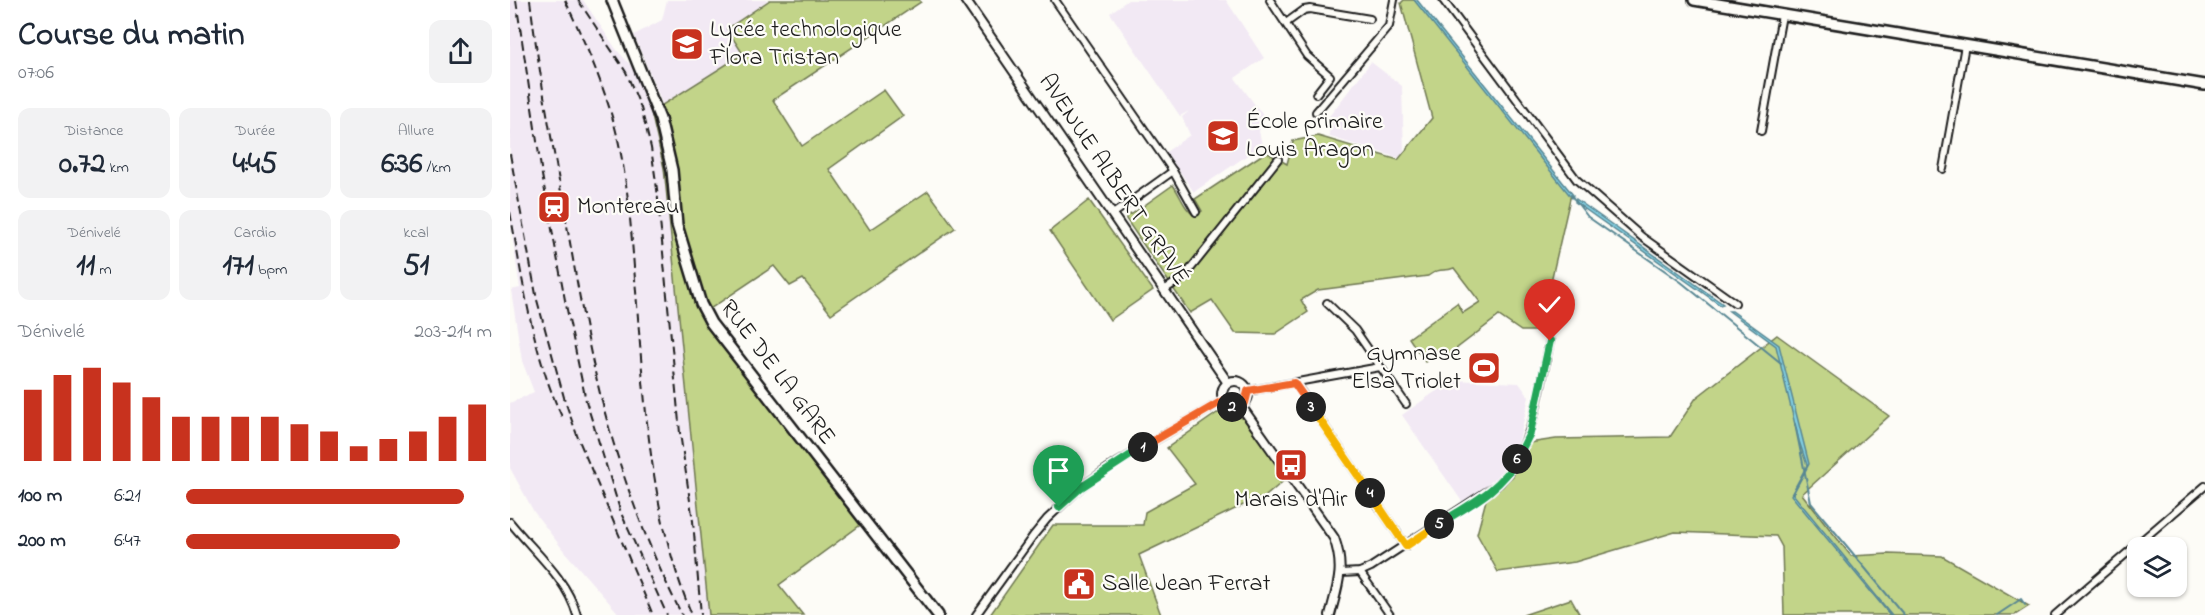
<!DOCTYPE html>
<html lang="fr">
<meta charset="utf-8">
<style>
:root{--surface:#fff;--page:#f2f2f3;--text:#1f2937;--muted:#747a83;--accent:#c8321e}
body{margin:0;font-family:"Indie Flower",sans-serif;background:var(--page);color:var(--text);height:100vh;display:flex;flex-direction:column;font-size:22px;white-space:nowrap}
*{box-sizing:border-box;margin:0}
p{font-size:20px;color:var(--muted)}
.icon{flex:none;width:33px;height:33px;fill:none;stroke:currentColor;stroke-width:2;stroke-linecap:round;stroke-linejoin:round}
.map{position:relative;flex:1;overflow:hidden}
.side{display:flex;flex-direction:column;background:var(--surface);width:510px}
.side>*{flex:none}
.controls{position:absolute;left:1617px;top:537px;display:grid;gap:12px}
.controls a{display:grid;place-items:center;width:60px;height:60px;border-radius:12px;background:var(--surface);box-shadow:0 2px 4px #0004;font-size:30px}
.pin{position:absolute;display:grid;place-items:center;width:51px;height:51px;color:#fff;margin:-62px -26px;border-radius:50% 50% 50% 0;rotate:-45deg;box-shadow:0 0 6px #0007}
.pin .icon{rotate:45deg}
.km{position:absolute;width:30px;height:30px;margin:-15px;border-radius:50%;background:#222;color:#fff;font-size:16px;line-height:30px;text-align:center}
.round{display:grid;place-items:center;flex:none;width:63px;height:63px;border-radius:12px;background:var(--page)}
.head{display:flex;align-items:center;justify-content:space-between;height:102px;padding:0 18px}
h1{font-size:33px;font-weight:700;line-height:45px}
.metrics{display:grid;grid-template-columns:repeat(3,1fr);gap:9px;height:102px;padding:6px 18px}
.metrics div{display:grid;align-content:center;border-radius:12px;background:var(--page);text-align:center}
.metrics b{font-size:30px;font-weight:700}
.metrics small{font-size:16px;font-weight:400}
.metrics p{font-size:16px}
.chart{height:168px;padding:12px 18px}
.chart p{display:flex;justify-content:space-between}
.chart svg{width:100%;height:108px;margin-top:6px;stroke:var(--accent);stroke-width:6}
ul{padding:0 18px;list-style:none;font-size:20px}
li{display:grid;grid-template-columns:96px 72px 1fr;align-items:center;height:45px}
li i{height:15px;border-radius:8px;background:var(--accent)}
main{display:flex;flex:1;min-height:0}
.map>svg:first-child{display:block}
</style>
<main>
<section class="side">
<div class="head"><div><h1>Course du matin</h1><p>07:06</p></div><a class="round"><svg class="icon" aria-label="share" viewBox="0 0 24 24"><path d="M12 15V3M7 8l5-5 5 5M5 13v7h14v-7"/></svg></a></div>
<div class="metrics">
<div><p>Distance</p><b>0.72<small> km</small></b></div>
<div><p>Durée</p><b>4:45</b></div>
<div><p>Allure</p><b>6:36<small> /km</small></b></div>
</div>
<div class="metrics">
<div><p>Dénivelé</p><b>11<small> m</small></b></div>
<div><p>Cardio</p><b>171<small> bpm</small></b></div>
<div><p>kcal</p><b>51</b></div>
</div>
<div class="chart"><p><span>Dénivelé</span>203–214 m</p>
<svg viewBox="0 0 160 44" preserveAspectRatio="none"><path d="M5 44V15M15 44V9M25 44V6M35 44V12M45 44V18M55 44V26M65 44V26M75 44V26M85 44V26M95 44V29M105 44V32M115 44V38M125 44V35M135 44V32M145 44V26M155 44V21"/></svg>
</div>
<ul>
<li><b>100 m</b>6:21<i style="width:91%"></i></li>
<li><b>200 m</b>6:47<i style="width:70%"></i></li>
</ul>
</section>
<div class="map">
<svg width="1695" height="615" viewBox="0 0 1695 615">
<rect width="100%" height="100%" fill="#fdfcf7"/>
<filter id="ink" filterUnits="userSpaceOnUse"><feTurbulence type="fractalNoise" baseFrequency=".0167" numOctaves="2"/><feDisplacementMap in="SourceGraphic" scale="12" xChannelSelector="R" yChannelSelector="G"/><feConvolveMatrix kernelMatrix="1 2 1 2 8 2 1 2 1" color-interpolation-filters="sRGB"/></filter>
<g filter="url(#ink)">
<!-- built -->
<g fill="#f2e9f4">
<polygon points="0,0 73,0 106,49 123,68 141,112 154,168 199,615 110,615 54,551 24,512 0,468 0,403 24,392 12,361 1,290 10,288 0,222"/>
<polygon points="157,0 260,0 217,29 233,54 153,105 124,35 152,20"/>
<polygon points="618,0 716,0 754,58 725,78 755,118 749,131 752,145 684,192 656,152 680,135 672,117 679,111 670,116 600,13"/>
<polygon points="861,62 892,86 894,152 889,158 820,137 817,119"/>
<polygon points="942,380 1009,383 1019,397 1009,441 1000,460 982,483 953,503 892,415"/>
</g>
<!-- green -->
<g fill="#c2d489" stroke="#6f7852" stroke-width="1.5">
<polygon points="260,0 409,0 411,2 263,100 292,146 374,90 393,116 319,169 360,230 418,191 445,228 321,314 293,279 280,286 264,266 191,315 353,523 269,585 293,615 199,615 154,168 141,112 233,54 217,29"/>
<path d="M894 0H906L1061 194 1034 312 1036 331H1011L989 316 938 355 933 350 915 362 899 338 947 303 953 313 970 302 944 268C933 273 932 266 918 276L808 290 791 300 798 312 765 334 725 333 702 300 680 313 616 219V215L622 214 663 185C671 196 674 209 685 216L692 211 685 199 756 152 777 164 783 141 808 136 888 160 922 118 891 3Z"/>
<polygon points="579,200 643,290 600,320 540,231"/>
<polygon points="1267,335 1379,416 1292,494 1341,556 1378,554 1432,556 1519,606 1505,615 1274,615 1272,547 1266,536 1165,532 1065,562 988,572 967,534 976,500 1003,476 1019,443 1046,439 1160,437 1186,398"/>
<polygon points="707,413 733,418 777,478 750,501 748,498 629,555 651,615 480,615 543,525 633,525 635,512 685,484 657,448"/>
<polygon points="1061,599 1070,615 1013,615"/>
</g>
<!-- water -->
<g fill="#82cfe2" stroke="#598793" stroke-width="1.5">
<polygon points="904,0 907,0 1063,195 1062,198"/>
<polygon points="1066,199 1213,304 1210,305 1065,202"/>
<polygon points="1219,311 1222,311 1269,345 1299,464 1283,494 1382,615 1380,615 1281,495 1297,465 1289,441 1266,346"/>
</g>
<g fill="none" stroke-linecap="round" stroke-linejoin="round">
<!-- stream -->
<g stroke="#598793" stroke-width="2">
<polyline points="1061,195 1078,217 1171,282 1271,363"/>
<polyline points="1285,424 1301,503 1394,615"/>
<polyline points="1487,615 1511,599 1515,605"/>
</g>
<!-- minor casing -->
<g stroke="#1c1c1c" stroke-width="10">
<g id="minor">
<polyline points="545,0 663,171 686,212"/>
<polyline points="760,0 797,56 820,76 806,94"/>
<polyline points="933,0 1067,180 1132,237 1225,303"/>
<polyline points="776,23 794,10 800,9 860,19"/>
<polyline points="806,112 879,26 884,0"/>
<polyline points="1251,131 1272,15"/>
<polyline points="1433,169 1455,45"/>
<polyline points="603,214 663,171"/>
<polyline points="654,290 674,277 768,159"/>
<polyline points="817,303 845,330 896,404"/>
<polyline points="785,383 896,546"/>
<polyline points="738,391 870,367"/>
<path d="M0 522C24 552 56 577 67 615"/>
<polyline points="850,572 880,615"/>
<path d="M831 573 850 572 861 567 990 483C1025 442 1029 392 1040 341"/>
<polyline points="466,615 523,536 537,519 570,488 598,468 714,400"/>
<polyline points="1545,615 1695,486"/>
</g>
</g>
<!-- tertiary casing -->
<g stroke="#1c1c1c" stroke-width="12">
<g id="tertiary">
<polyline points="455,0 718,383"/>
<circle cx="725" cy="394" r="13"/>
<path d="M731 406 824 538C835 568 828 585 820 615"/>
</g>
</g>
<!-- secondary casing -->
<g stroke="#1c1c1c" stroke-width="14">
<g id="secondary">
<polyline points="102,0 150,119 162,170 167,225 191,304 201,323 428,615"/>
<polyline points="1184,0 1695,85"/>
</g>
</g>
<!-- minor -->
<use href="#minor" stroke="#fdfcf7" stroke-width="6"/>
<!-- tertiary -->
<use href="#tertiary" stroke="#fdfcf7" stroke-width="8"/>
<!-- secondary -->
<use href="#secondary" stroke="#fdfcf7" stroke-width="9"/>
<!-- rail -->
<g stroke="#1c1c1c" stroke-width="2" stroke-dasharray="9 4.5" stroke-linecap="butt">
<polyline points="6,0 32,175 55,300 76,401 111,513 157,615"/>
<path d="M20 0C29 74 43 147 56 220 69 293 81 367 102 438 120 499 143 558 172 615"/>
<path d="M55 0C77 47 100 98 110 149 118 188 121 227 124 267 134 383 136 505 182 615"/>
<polyline points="68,0 116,72 131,108 141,148 147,189 170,433 183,521 191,615"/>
<polyline points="0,154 27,300 55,401 68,438 143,615"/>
<path d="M0 212C13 281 22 352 52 417"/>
</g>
</g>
</g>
<g fill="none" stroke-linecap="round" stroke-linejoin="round" filter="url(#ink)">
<!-- split-1 casing -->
<g stroke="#fff" stroke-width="12">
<polyline id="split-1" points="549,507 570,488 633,447"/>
</g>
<!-- split-2 casing -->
<g stroke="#fff" stroke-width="12">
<polyline id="split-2" points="633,447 714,400 722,407"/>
</g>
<!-- split-3 casing -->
<g stroke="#fff" stroke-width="12">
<polyline id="split-3" points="722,407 727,407 735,403 738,391 784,383 801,407"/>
</g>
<!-- split-4 casing -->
<g stroke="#fff" stroke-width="12">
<polyline id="split-4" points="801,407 860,493"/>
</g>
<!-- split-5 casing -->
<g stroke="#fff" stroke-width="12">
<polyline id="split-5" points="860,493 896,546 929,524"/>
</g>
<!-- split-6 casing -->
<g stroke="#fff" stroke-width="12">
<path id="split-6" d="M929 524C957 506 991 490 1007 459"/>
</g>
<!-- split-7 casing -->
<g stroke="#fff" stroke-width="12">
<polyline id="split-7" points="1007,459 1020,433 1040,341"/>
</g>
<!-- split-1 -->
<use href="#split-1" stroke="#22a559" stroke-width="8"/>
<!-- split-2 -->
<use href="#split-2" stroke="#f0652b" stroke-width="8"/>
<!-- split-3 -->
<use href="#split-3" stroke="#f0652b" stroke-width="8"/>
<!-- split-4 -->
<use href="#split-4" stroke="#f5b400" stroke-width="8"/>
<!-- split-5 -->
<use href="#split-5" stroke="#f5b400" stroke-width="8"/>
<!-- split-6 -->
<use href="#split-6" stroke="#22a559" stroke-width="8"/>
<!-- split-7 -->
<use href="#split-7" stroke="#22a559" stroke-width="8"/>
</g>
<!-- icons -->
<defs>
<g id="school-square" transform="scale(1.725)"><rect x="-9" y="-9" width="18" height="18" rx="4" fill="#c8321e" stroke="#fdfcf7"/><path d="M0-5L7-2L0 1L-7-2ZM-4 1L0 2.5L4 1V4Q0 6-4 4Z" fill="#fff"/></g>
<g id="station-square" transform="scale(1.725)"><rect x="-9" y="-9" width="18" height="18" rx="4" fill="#c8321e" stroke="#fdfcf7"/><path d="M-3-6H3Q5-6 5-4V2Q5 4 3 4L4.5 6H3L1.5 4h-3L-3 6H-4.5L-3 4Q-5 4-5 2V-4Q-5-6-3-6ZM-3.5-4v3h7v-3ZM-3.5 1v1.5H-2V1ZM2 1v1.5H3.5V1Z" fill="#fff"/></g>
<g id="stadium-square" transform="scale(1.725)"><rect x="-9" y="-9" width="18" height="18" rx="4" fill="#c8321e" stroke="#fdfcf7"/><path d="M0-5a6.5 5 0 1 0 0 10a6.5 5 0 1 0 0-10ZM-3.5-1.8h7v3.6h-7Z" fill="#fff"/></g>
<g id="bus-square" transform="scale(1.725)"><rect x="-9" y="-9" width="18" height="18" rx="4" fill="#c8321e" stroke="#fdfcf7"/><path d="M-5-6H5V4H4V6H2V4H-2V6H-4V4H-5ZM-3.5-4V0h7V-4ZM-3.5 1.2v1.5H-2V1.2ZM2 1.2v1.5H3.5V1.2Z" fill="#fff"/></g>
<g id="civic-square" transform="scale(1.725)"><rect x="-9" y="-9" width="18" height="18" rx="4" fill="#c8321e" stroke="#fdfcf7"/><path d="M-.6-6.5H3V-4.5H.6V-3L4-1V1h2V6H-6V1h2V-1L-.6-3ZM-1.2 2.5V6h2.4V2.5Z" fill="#fff"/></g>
</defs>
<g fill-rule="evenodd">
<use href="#school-square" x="177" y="44"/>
<use href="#school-square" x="713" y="136"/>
<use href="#station-square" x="44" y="207"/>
<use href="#stadium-square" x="974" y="368"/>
<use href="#bus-square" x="781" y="465"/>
<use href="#civic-square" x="569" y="584"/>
</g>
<g text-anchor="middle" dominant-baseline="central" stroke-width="4.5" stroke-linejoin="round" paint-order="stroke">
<!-- poi labels -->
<g font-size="24" fill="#1c1c1c" stroke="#fdfcf7" text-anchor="start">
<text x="200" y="30">Lycée technologique<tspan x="200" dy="28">Flora Tristan</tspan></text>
<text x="736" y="122">École primaire<tspan x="736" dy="28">Louis Aragon</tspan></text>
<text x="67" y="207">Montereau</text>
<text x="951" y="354" text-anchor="end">Gymnase<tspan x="951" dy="28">Elsa Triolet</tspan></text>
<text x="781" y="500" text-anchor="middle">Marais d'Air</text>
<text x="592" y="584">Salle Jean Ferrat</text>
</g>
<!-- street labels -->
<g font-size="24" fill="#1c1c1c" stroke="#fdfcf7">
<text transform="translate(603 180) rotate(56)">AVENUE ALBERT GRAVÉ</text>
<text transform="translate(267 373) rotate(53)">RUE DE LA GARE</text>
</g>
</g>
</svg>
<div class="controls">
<a><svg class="icon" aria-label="layers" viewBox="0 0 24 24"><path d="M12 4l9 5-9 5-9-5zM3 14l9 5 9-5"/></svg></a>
</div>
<div class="pin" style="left:549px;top:507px;background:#1e9e55"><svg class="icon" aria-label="arrive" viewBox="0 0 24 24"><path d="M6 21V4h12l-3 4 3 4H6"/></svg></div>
<div class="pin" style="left:1040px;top:341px;background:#d93025"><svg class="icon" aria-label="check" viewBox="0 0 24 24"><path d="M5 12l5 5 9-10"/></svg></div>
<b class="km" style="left:633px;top:447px">1</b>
<b class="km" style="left:722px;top:407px">2</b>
<b class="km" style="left:801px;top:407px">3</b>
<b class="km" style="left:860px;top:493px">4</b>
<b class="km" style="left:929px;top:524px">5</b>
<b class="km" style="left:1007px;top:459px">6</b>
</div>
</main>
